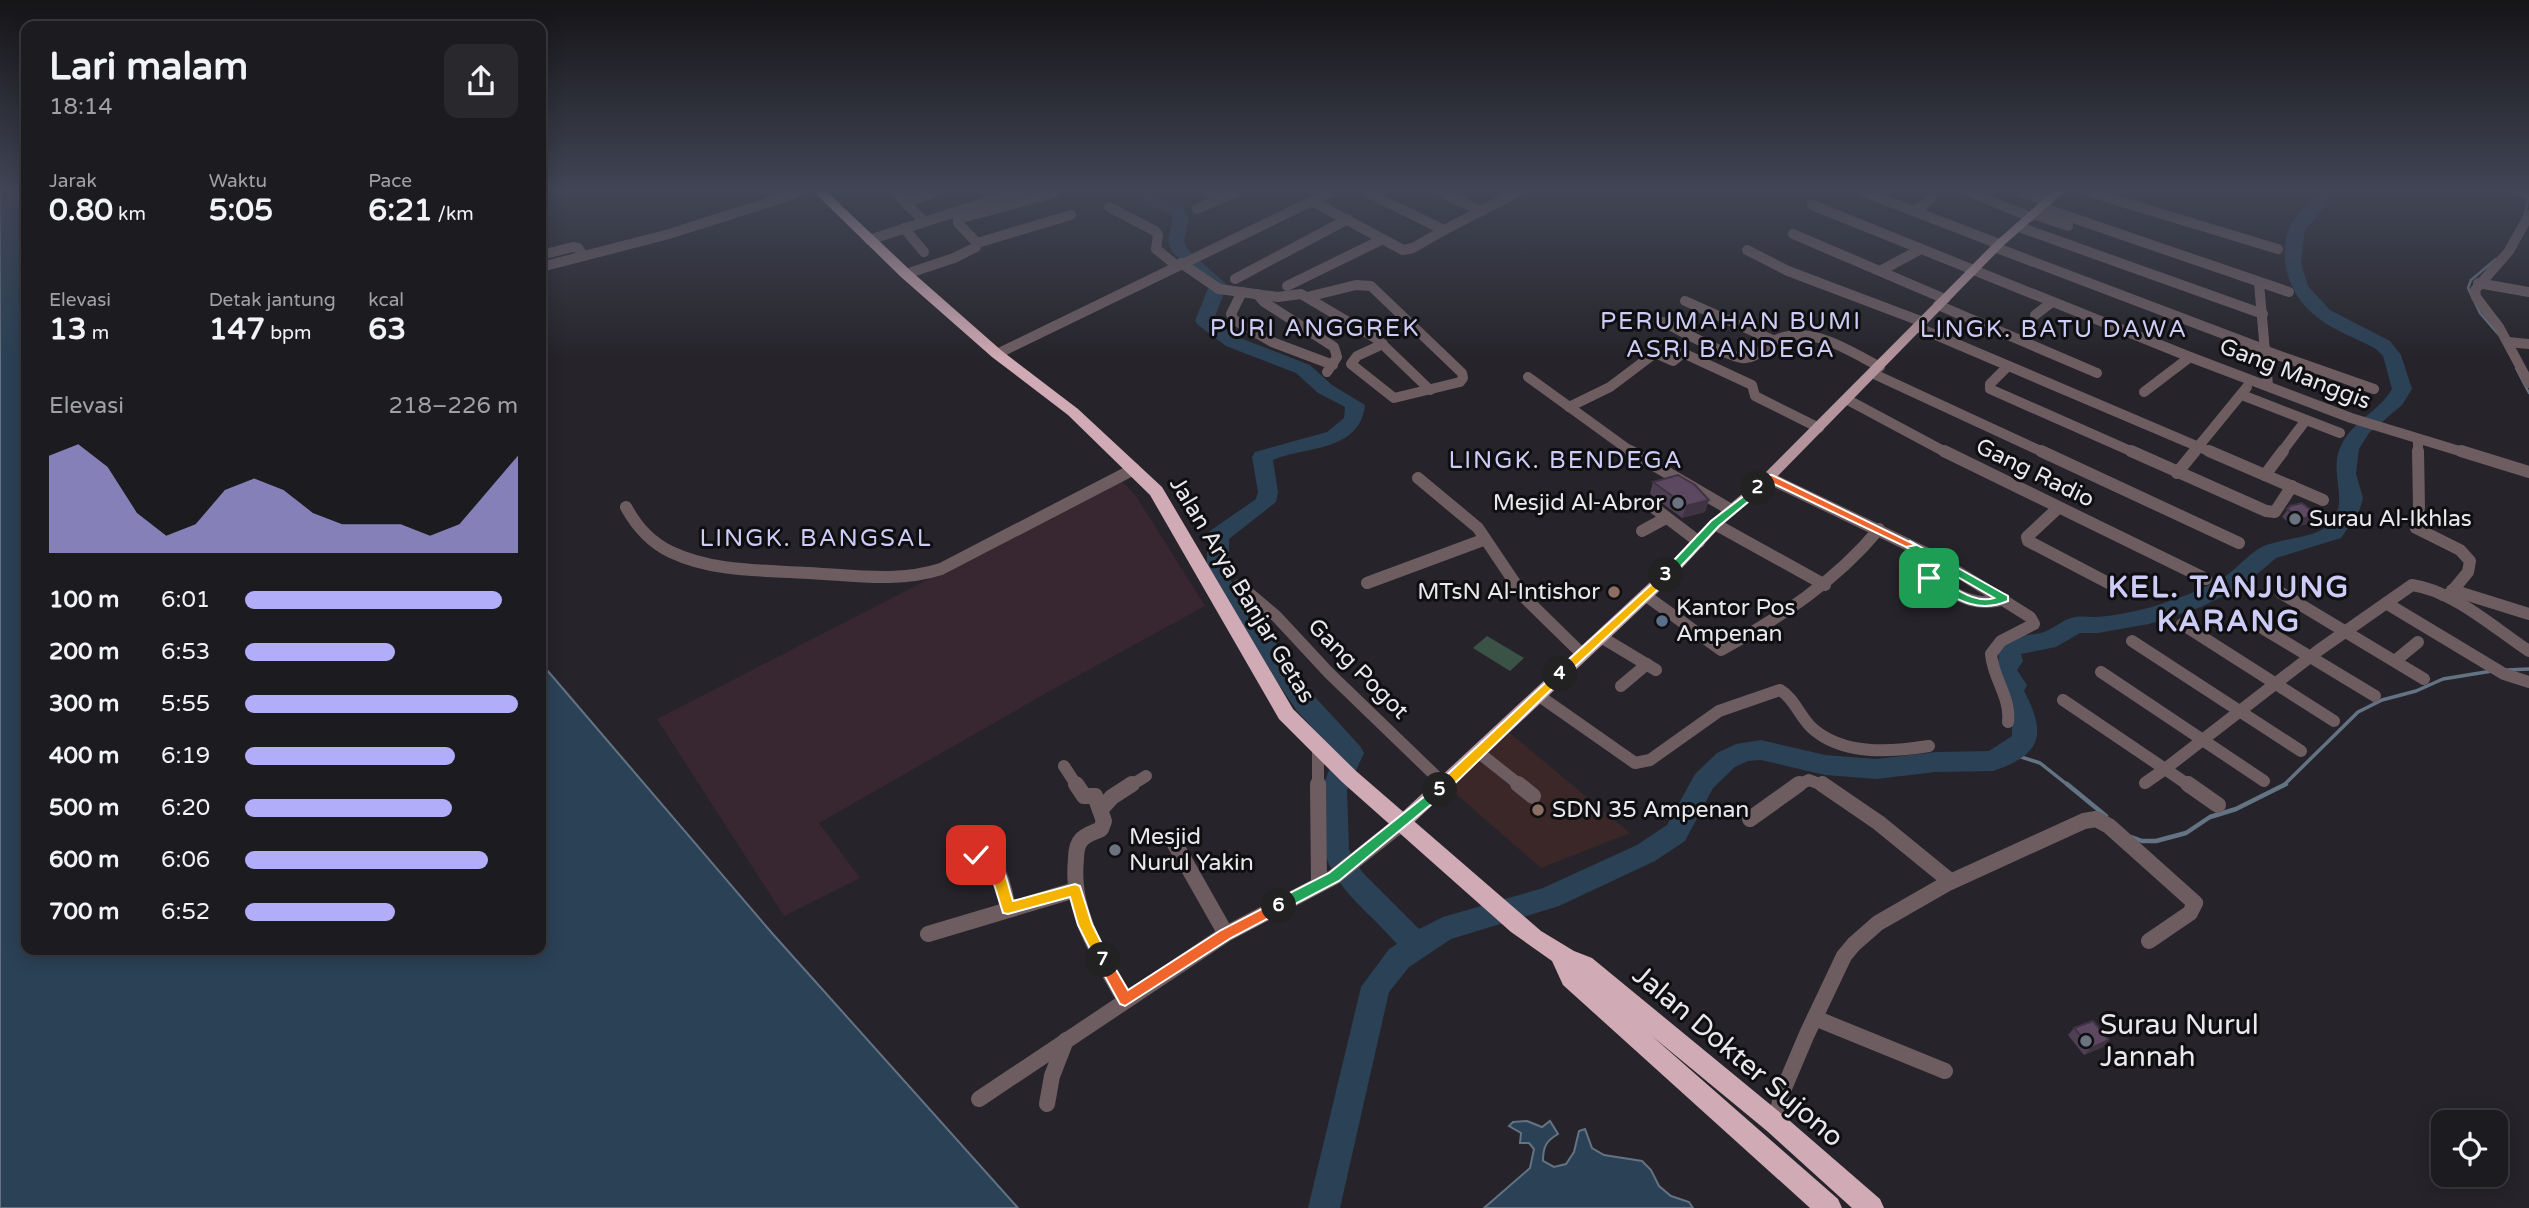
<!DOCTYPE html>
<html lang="id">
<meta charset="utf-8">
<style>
:root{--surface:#1c1b20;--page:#29282d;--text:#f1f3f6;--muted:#a0a1a5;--line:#3a393e;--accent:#b2adf9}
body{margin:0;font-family:"Varela Round",sans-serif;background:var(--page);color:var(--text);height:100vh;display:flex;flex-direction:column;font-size:26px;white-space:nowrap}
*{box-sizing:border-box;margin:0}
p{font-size:23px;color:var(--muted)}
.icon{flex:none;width:38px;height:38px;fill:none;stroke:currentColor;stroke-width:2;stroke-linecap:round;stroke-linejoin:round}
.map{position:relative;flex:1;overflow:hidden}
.sheet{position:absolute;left:21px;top:21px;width:525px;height:934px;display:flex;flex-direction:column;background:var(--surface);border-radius:14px;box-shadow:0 4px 18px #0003,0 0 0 2px var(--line)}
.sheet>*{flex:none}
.fabs{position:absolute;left:2431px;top:1110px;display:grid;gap:14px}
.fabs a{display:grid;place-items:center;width:77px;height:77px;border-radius:14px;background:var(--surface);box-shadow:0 4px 18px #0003,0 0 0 2px var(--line);font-size:35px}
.pin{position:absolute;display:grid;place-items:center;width:60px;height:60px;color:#fff;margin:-30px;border-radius:14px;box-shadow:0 4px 10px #0006}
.km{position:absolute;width:35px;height:35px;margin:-18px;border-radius:50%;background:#222;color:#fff;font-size:19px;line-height:35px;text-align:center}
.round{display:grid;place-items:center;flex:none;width:74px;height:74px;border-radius:14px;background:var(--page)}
.headline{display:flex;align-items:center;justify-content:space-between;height:119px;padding:0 28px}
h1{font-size:38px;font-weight:700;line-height:52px}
.stats{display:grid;grid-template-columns:repeat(3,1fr);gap:10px;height:119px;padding:7px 28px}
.stats div{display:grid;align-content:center}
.stats b{font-size:30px;font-weight:700}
.stats small{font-size:19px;font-weight:400}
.stats p{font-size:19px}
.chart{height:196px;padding:14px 28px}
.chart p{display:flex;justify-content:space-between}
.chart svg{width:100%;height:126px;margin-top:7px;fill:var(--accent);opacity:.7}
ul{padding:0 28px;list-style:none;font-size:23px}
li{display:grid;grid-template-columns:112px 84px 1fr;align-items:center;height:52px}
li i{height:18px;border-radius:9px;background:var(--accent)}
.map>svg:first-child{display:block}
</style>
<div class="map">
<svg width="2529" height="1208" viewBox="0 0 2529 1208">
<rect width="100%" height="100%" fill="#26242a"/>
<!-- industrial -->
<polygon fill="#382730" points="1121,480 1136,496 1205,606 1048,692 819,823 860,878 784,916 657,719"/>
<!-- education -->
<g fill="#3b2727">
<polygon points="2093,190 2170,190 2149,207"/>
<polygon points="1510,733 1630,833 1541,868 1448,787"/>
</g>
<!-- green -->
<polygon fill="#3b5246" points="1487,636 1524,658 1510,671 1473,648"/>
<!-- water -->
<g fill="#2b4156" stroke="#647383" stroke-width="2">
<polygon points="0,190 26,190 26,950 541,950 541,663 771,932 1018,1208 0,1208"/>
<path d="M1527 1121 1542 1127 1550 1121 1558 1134C1546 1141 1543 1147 1543 1161L1554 1167 1566 1164 1574 1152 1579 1131 1585 1129 1592 1148 1604 1155 1642 1161 1651 1170 1659 1186 1671 1196 1689 1202 1693 1208H1484L1530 1168 1534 1149 1529 1143H1520L1521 1133 1509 1126 1513 1122Z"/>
</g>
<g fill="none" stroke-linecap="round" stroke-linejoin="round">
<!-- stream-far2 -->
<g stroke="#647383" stroke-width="2.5">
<polyline points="2525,214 2529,196"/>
<polyline points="2496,259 2471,280 2468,288 2480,313 2498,334"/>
<polyline points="2516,368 2529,393"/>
</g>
<!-- stream-far1 -->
<g stroke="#647383" stroke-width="3.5">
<polyline points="2507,670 2529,669"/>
<polyline points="2009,753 2040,763 2069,786"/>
<polyline points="2283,786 2358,712 2382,700 2416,691 2443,679 2492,671"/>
</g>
<!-- stream -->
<g stroke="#647383" stroke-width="4.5">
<polyline points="2067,784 2106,816"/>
<polyline points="2131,837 2142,841 2156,841 2186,833 2210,817 2236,809 2286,784"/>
</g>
<!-- river -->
<path fill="#2b4156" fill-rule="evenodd" d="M1133 190H1149L1157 198 1182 207 1189 219 1184 240 1188 250 1227 285 1214 319 1240 338 1310 365 1332 385 1365 405C1360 452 1306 446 1273 460L1278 492 1276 502 1229 539V578L1315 697 1360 746 1364 753 1347 790 1349 850 1362 872 1419 929 1443 917 1543 888 1637 845 1667 825 1695 774 1717 753 1736 744 1761 740 1825 755 1876 759 1936 752 1989 751 2012 736V714L2000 691 2002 686 1991 669 1999 659C1994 633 2025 637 2041 633 2053 630 2062 619 2075 617 2082 616 2089 617 2096 617 2113 616 2132 612 2148 608 2174 600 2204 590 2227 575 2238 567 2248 555 2260 548 2276 539 2313 538 2326 527 2353 506 2328 475 2340 448 2351 421 2379 412 2392 389L2383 356 2376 349C2358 339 2335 331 2318 318 2291 298 2278 264 2288 231 2294 215 2311 201 2323 190H2340L2305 230 2301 263 2308 286 2330 310 2390 341 2401 355 2412 389 2402 405 2369 433 2359 449 2356 474 2363 498 2359 512 2341 538 2276 558 2242 587 2201 607 2149 624 2098 633H2080L2056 647 2021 654 2023 661 2017 670 2027 685 2024 691C2047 734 2042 755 1993 771L1936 772 1876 779 1825 775 1761 760 1748 761 1735 767 1713 788 1685 841 1655 861 1559 906 1451 939 1409 967 1389 992 1340 1208H1308L1361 987 1389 949 1397 944C1361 902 1321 882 1320 821 1320 795 1324 777 1337 754L1297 711 1207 579V536L1210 531 1256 499 1258 492 1252 457 1255 452 1327 432 1344 418 1345 407 1318 393 1296 373 1226 346 1198 325 1195 321 1209 286 1172 252 1168 240 1173 219 1170 213 1145 204Z"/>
<!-- minor-far2 -->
<g stroke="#6d5d61" stroke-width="10">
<polyline points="892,190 924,221"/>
<polyline points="1202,190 1219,200"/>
<polyline points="1362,190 1444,230 1522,190"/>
<polyline points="1435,190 1482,211"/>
<polyline points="1859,190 1999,244"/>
<polyline points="1965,190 2030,217"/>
<polyline points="2016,190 2047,201"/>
<polyline points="2082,190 2278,249"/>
<polyline points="2512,190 2529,193"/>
<polyline points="1312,201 1403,250 1413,248 1444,230"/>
<polyline points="905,202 944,190"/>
<polyline points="1812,205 2190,357 2351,418 2466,453"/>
<polyline points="1109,207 1155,231 1158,235 1156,249 1176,265"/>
<polyline points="2041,207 2289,292"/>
<polyline points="1197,209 1241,190"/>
<polyline points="1917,210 1931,199"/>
<polyline points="2034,214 2068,226"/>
<polyline points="2529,215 2509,251 2475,290 2476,297 2499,327 2529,383"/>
<polyline points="2019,227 2263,314"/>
<polyline points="904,228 924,252"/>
<polyline points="1793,234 1945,299"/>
<polyline points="869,240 1023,190"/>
<polyline points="977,243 958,223 958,219 1054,193"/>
<polyline points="1997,248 2266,350"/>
<polyline points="1747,250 1788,271 1923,322"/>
<polyline points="541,255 573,247 578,248 583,256"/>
<polyline points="1181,263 1219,289 1278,297 1301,294 1377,339 1430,390"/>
<polyline points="541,267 669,234 807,190"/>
<polyline points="1880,271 1919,250"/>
<polyline points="906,274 954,258 976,247 977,243 1071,215"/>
<polyline points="1235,279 1348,219"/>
<polyline points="2259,283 2268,386"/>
<polyline points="2478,283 2529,292"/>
<polyline points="1287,286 1383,239"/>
<polyline points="1242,292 1231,314 1234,320 1272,342 1333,365"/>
<polyline points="1257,294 1264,302 1334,347 1337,357 1327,372"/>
<polyline points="1307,297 1356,285 1371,286 1462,373 1463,378 1460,382 1394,398 1351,364 1357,356 1383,344"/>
<polyline points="1685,301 1775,341"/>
<polyline points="1938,305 2097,373"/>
<polyline points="2035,315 2052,302"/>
<path d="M1663 322C1680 330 1726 356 1742 358 1755 360 1764 347 1774 341 1808 322 1851 352 1880 367"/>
<polyline points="1917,327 2213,453"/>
<polyline points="2508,342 2529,344"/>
<polyline points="2266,351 2374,389"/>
<polyline points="997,354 1335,190"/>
<polyline points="2008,366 1990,384 1990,389 2135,453"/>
<polyline points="1874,374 2045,453"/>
<polyline points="1528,377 1633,453"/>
<polyline points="2144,392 2190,357"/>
<polyline points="2242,395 2340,433"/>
<polyline points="1848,400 1947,453"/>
<polyline points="1569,407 1610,387 1655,353 1673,361 1683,353 1752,385 1755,396 1819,428"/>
<polyline points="2418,440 2418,453"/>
<polyline points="2193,453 2247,387"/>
<polyline points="2281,453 2306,420"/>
</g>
<!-- minor-far1 -->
<g stroke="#6d5d61" stroke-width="12">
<polyline points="1630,451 1731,510"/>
<polyline points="1944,451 2206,579"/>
<polyline points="2041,451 2239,543"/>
<polyline points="2131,451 2266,511 2275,512 2292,486"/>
<polyline points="2209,451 2323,500"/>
<polyline points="2418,451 2419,507 2416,528 2460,550 2470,561 2468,572 2449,595 2443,595"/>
<polyline points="2461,451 2529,472"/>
<polyline points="2177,473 2195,451"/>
<polyline points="2265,475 2283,451"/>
<polyline points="1418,478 1478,528 1525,598 1581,653"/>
<path d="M1769 478 1936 558 2030 617 2034 624 2001 641 1991 654C1993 679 2011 697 2008 722"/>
<polyline points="1649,504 1699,542"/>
<path d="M626 507C637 527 650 542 671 552 713 572 762 570 808 573 852 575 898 583 941 569L1134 469"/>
<polyline points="2058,508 2027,537 2028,541 2118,588"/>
<polyline points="1715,524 1825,585"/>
<polyline points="1642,531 1666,518"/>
<path d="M1929 578C1952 593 1976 609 2004 599"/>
<polyline points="1367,583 1483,540"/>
<polyline points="1239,585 1276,616 1329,673 1445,785"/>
<polyline points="2452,590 2529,614"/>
<polyline points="2281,593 2424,679"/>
<path d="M1645 595 1721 650C1781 617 1835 582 1879 529"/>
<polyline points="2386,603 2504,674 2529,682"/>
<polyline points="2182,624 2334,721"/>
<polyline points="2264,629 2375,696"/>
<polyline points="1601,637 1656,670"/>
<polyline points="2132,641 2301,751"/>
<polyline points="2395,661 2418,642"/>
<polyline points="2101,672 2264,781"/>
<polyline points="1621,686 1647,664"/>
<path d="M1538 695 1635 763 1650 760 1719 711 1780 690C1794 698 1800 717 1812 728 1843 756 1891 752 1929 746"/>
<path d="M2063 700 2165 769 2319 650 2412 585C2454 591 2494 628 2529 651"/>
<polyline points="1318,746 1318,786"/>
<polyline points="1478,752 1521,786"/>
<polyline points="1064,766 1077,786"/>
<polyline points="2145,783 2165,769 2190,786"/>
<polyline points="1130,786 1146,776"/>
<polyline points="1796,786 1809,780 1825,786"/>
</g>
<!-- minor -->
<g stroke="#6d5d61" stroke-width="16">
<path d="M1076 784 1084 796H1095L1104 821 1101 829C1095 832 1087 834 1082 839 1077 844 1076 852 1076 859 1070 912 1100 956 1125 1000"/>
<polyline points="1318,784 1319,884"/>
<polyline points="1518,784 1533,796"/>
<polyline points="1822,784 1879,823 1950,881"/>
<polyline points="2188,784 2218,805"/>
<polyline points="1100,810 1112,797 1132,784"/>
<polyline points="1750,819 1799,784"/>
<polyline points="1175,844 1226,934"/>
<path d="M971 856C1000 857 1003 884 1008 908"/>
<polyline points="928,934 1075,890"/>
<polyline points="1815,1018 1945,1071"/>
<polyline points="979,1099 1226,934 1334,877 1402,823"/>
<polyline points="1047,1104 1052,1076 1066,1040"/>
<polyline points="1775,1123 1782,1093 1807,1034 1844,956 1854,944 1878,923 1946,884 2084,821 2096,819 2109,826 2195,903 2190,913 2149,941"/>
</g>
<!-- major -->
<polygon fill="#b4949c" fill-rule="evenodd" points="2054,190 2066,190 2003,246 1764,490 1720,527 1670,581 1408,828 1402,830 1396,828 1393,823 1396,818 1660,573 1710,521 1754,484 1995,242"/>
<!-- highway -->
<polygon fill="#d0aab4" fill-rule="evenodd" points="812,190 825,190 911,271 1002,351 1078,409 1162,487 1293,709 1356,771 1541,931 1574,951 1592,958 1783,1115 1880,1199 1884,1208 1852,1208 1767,1131 1652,1036 1838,1199 1842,1208 1810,1208 1563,985 1552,961 1511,932 1342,782 1279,719 1150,495 1068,415 992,357 901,277"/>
</g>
<!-- wall -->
<g fill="#4f3f53">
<polygon points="1653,482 1709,500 1705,512 1682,518 1650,494"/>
<polygon points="2290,506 2311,523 2294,527 2282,517"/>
<polygon points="2074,1028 2109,1040 2103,1047 2084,1055 2068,1035"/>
</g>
<!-- shaded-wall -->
<g fill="#403344">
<polygon points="1709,500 1705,512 1682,518 1686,506"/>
<polygon points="2317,515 2311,523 2294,527 2300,519"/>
<polygon points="2109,1040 2103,1047 2084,1055 2091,1048"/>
</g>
<!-- building -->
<g fill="#5c4961" stroke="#403344" stroke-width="2">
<polygon points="1678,475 1695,485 1709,500 1686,506 1653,482"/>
<polygon points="2302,503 2317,515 2300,519 2287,509 2290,506"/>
<polygon points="2093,1021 2109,1040 2091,1048 2074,1028"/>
</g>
<!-- sky -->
<linearGradient id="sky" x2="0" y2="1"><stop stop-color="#151417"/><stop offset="0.53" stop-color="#414555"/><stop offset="1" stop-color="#414555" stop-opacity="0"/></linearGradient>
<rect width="2529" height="359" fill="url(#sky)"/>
<!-- split-1 -->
<path fill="#22a559" stroke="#fff" stroke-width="2" d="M1910 541 2008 596V601C1976 615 1953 597 1925 581V576L1929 575C1949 582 1972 605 1994 598L1906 547 1905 545Z"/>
<!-- split-2 -->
<polygon fill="#f0652b" stroke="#fff" stroke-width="2" points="1765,475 1772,475 1916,545 1906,547 1770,482 1761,491 1754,491 1754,486"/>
<!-- split-3 -->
<polygon fill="#22a559" stroke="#fff" stroke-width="2" points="1758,485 1761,486 1761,491 1719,526 1670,578 1663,578 1663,572 1711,521"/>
<!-- split-4 -->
<polygon fill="#f5b400" stroke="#fff" stroke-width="2" points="1666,571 1670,572 1670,578 1564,677 1556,677 1556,671"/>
<!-- split-5 -->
<polygon fill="#f5b400" stroke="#fff" stroke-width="2" points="1560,669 1566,674 1564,677 1445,793 1435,793 1435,786"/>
<!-- split-6 -->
<polygon fill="#22a559" stroke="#fff" stroke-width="2" points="1440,784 1445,786 1445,793 1339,881 1284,910 1274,910 1274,901 1329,873"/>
<!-- split-7 -->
<polygon fill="#f0652b" stroke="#fff" stroke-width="2" points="1279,900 1286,906 1284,910 1231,938 1125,1006 1120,1004 1096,960 1098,956 1108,956 1128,990 1221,930"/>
<!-- split-8 -->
<path fill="#f5b400" stroke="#fff" stroke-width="2" d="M976 850C1007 857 1004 874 1013 901L1075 884 1080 886 1092 924 1110 960 1108 965H1098L1078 925 1070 897 1008 914 1003 913 989 868 985 863 971 859 969 855Z"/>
<!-- markers -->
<g fill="#6b7280" stroke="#0f0e11" stroke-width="2.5">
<circle cx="1678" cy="503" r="7"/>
<circle cx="2295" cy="519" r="7"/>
<circle cx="1115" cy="850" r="7"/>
<circle cx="2086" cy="1041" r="7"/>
</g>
<g fill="#8d6e63" stroke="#0f0e11" stroke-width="2.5">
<circle cx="1614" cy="592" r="7"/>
<circle cx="1538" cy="810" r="7"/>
</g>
<circle fill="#5c6f8a" stroke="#0f0e11" stroke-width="2.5" cx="1662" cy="621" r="7"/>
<g text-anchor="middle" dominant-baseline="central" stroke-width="6" stroke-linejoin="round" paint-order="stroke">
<!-- street labels -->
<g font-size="23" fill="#e9e8ec" stroke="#0f0e11">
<text transform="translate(2295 374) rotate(21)">Gang Manggis</text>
<text transform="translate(2035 473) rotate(26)">Gang Radio</text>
<text transform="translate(1242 590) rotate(59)">Jalan Arya Banjar Getas</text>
<text transform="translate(1358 669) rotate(45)">Gang Pogot</text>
</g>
<!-- poi labels -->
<g font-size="23" fill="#e9e8ec" stroke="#0f0e11" text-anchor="start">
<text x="1664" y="503" text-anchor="end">Mesjid Al-Abror</text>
<text x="2309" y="519">Surau Al-Ikhlas</text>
<text x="1600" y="592" text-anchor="end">MTsN Al-Intishor</text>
<text x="1676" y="608">Kantor Pos<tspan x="1676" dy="26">Ampenan</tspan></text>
<text x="1552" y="810">SDN 35 Ampenan</text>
<text x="1129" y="837">Mesjid<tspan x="1129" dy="26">Nurul Yakin</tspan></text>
</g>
<!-- neighbourhood labels -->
<g font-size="24" letter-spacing="2" fill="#cdccf7" stroke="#0f0e11">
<text x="1731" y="321">PERUMAHAN BUMI<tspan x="1731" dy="28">ASRI BANDEGA</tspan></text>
<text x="1315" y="328">PURI ANGGREK</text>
<text x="2054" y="329">LINGK. BATU DAWA</text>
<text x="1566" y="460">LINGK. BENDEGA</text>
<text x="816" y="538">LINGK. BANGSAL</text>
</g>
<!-- near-poi labels -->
<g font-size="28" fill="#e9e8ec" stroke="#0f0e11" text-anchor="start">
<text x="2100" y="1025">Surau Nurul<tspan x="2100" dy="32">Jannah</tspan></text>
</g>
<!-- near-street labels -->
<g font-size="28" fill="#e9e8ec" stroke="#0f0e11">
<text transform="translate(1738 1056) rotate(40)">Jalan Dokter Sujono</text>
</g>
<!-- district labels -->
<g font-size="30" font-weight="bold" letter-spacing="2" fill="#cdccf7" stroke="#0f0e11">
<text x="2229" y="587">KEL. TANJUNG<tspan x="2229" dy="34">KARANG</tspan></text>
</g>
</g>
</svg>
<div class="fabs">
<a><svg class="icon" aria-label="locate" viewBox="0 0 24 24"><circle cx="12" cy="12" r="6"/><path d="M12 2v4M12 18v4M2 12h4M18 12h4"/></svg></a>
</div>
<div class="pin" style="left:1929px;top:578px;background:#1e9e55"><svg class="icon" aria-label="arrive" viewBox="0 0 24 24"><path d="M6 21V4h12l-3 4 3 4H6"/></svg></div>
<div class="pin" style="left:976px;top:855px;background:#d93025"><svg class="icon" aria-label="check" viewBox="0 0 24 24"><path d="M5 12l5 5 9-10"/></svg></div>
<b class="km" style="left:1758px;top:488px">2</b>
<b class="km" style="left:1666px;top:575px">3</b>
<b class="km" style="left:1560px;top:674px">4</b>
<b class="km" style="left:1440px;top:790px">5</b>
<b class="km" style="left:1279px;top:906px">6</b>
<b class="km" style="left:1103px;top:960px">7</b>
<section class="sheet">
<div class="headline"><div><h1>Lari malam</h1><p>18:14</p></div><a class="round"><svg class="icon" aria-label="share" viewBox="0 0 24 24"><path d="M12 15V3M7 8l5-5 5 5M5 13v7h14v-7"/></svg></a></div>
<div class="stats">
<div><p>Jarak</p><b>0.80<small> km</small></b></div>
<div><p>Waktu</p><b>5:05</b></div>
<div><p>Pace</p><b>6:21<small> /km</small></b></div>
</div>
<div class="stats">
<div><p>Elevasi</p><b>13<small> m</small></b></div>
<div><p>Detak jantung</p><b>147<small> bpm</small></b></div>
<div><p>kcal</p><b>63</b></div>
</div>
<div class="chart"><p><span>Elevasi</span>218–226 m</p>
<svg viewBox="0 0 160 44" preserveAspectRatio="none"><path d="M0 44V10L10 6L20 14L30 30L40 38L50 34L60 22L70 18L80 22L90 30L100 34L110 34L120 34L130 38L140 34L150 22L160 10V44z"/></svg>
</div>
<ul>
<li><b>100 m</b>6:01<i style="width:94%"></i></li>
<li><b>200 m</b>6:53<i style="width:55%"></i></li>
<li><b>300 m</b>5:55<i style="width:100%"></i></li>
<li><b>400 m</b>6:19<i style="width:77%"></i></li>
<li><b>500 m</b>6:20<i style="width:76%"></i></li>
<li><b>600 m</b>6:06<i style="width:89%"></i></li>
<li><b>700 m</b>6:52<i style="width:55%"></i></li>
</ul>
</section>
</div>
